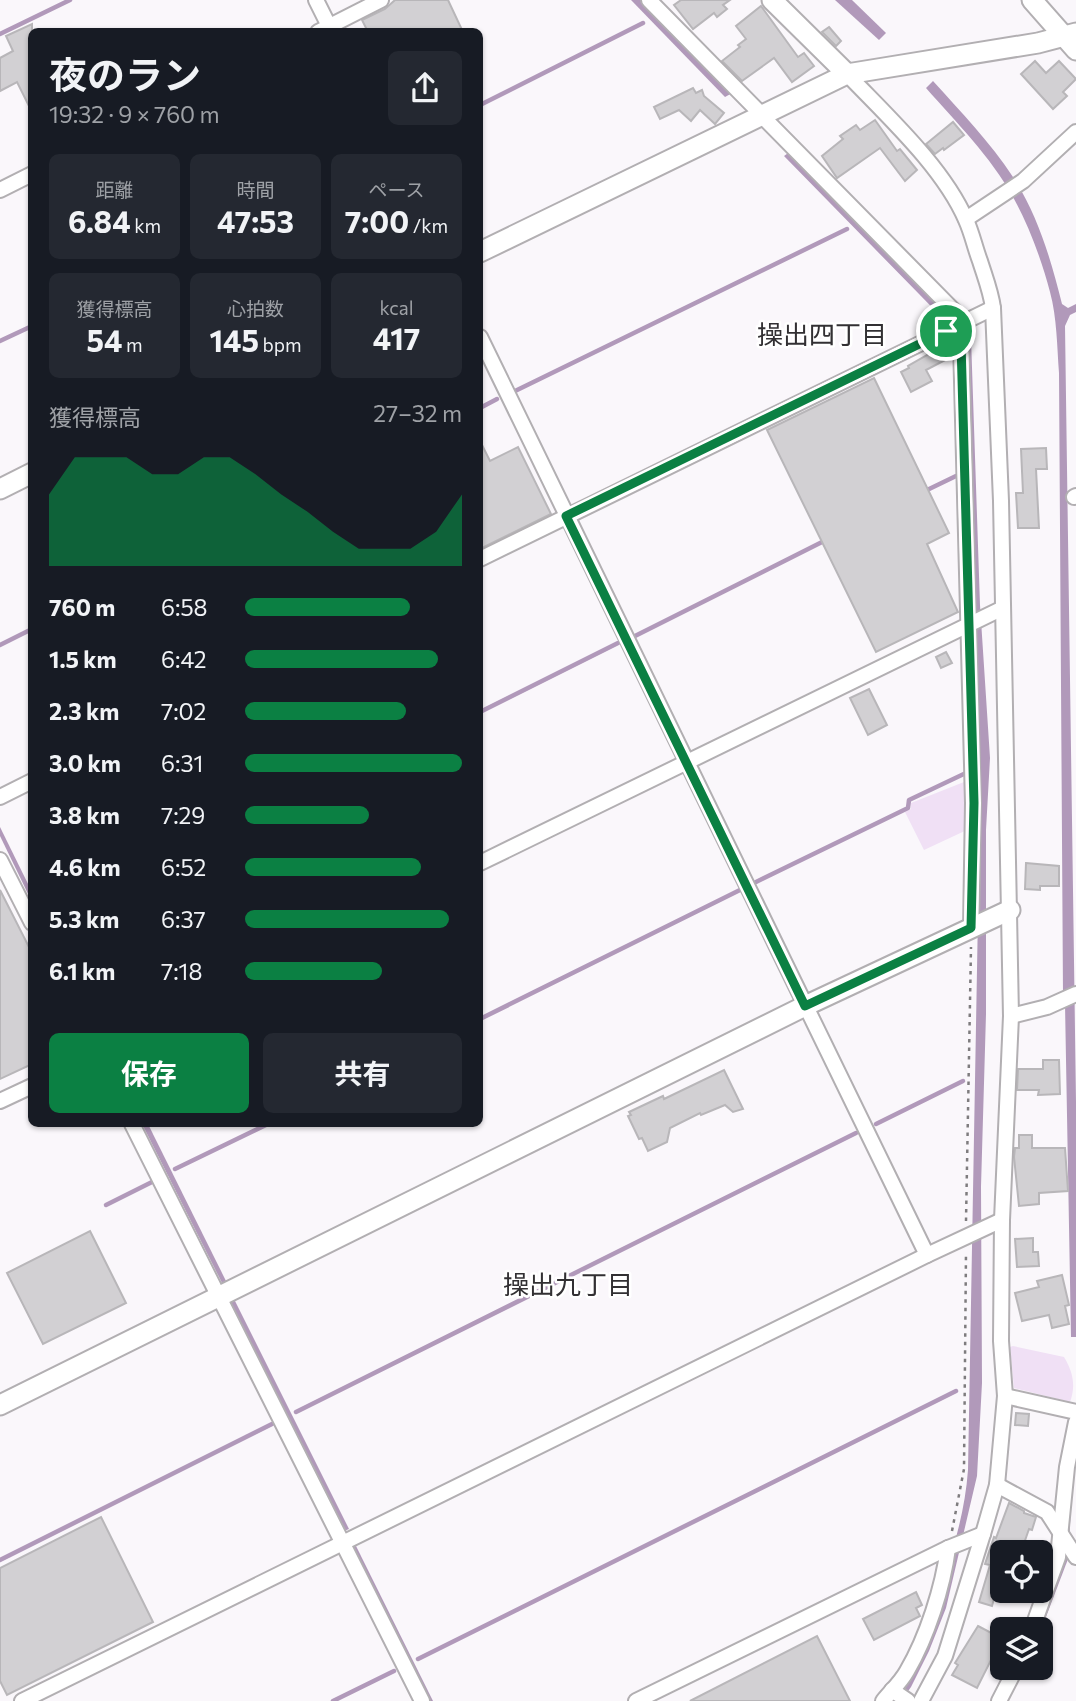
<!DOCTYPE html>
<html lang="ja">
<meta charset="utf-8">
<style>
:root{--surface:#171b24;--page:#242831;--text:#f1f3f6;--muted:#9ea1a6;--accent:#0b8043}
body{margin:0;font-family:Commissioner,"Noto Sans JP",sans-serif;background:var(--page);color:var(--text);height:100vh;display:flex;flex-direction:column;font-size:26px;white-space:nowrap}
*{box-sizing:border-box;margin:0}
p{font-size:23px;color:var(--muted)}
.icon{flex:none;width:38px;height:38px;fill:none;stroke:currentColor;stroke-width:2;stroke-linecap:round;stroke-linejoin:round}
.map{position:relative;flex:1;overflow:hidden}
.sheet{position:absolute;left:28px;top:28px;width:455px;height:1099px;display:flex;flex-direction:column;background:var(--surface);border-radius:10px;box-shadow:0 2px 5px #0004}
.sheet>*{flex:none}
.tools{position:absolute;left:990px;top:1540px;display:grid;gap:14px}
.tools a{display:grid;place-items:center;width:63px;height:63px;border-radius:10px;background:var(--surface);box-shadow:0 2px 5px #0004;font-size:35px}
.pin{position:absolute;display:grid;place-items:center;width:60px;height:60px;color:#fff;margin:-30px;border:4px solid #fff;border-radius:50%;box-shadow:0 2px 7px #0007}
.round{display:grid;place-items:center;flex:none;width:74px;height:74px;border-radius:10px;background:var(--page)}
.headline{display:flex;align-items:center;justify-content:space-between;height:119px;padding:0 21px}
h1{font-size:38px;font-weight:700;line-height:52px}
.stats{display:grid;grid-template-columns:repeat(3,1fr);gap:10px;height:119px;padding:7px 21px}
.stats div{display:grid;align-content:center;border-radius:10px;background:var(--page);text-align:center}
.stats b{font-size:30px;font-weight:700}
.stats small{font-size:19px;font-weight:400}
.stats p{font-size:19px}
.chart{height:196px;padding:14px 21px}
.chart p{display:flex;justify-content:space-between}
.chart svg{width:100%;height:126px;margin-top:7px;fill:var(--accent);opacity:.7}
.primary-button{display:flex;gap:14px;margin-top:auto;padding:14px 21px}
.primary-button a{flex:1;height:80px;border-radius:10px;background:var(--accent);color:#fff;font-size:28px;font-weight:700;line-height:80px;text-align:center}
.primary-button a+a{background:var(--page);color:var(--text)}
ul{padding:0 21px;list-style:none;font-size:23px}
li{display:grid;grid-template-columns:112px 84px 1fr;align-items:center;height:52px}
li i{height:18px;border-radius:9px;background:var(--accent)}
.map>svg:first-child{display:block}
</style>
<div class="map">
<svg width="1076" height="1701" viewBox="0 0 1076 1701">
<rect width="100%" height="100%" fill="#faf7fb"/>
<!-- green -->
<g fill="#f0e0f5">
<polygon points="969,780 969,829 924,850 905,812 911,809 911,803"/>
<path d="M1013 1346 1064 1357C1073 1372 1076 1386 1070 1402L1014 1388 1010 1347Z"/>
</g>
<!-- water -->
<g fill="#b199ba">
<polygon points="631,0 643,0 734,92 725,97"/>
<polygon points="835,0 852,0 886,33 879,40"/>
<path d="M933 81C961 112 990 142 1013 177 1038 215 1051 260 1062 304L1068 308 1076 304V312L1070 315 1065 326 1076 1102V1337H1071L1065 1004 1063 994 1059 373C1057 346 1057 318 1050 292 1042 261 1029 226 1013 197 991 157 956 122 926 88Z"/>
<path d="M791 151 971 338 980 605 990 758 986 830V1014L981 1187 982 1383 977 1476 946 1608 929 1651 911 1687 901 1701H891C923 1626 962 1552 968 1470L980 803 965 341 784 156Z"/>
<polygon points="0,827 31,890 31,900 0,836"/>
<polygon points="142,1124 148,1124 227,1283 223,1285"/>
<polygon points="234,1299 349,1529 344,1531 230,1301"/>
<polygon points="1067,1489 1072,1489 1068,1559 1041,1630 1037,1629"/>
<polygon points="356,1546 433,1701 428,1701 352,1547"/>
</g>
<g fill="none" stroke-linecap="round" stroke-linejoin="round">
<!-- stream -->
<g stroke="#b199ba" stroke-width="4.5">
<polyline points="0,34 70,0"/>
<polyline points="480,105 643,23"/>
<polyline points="0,341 32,326"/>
<polyline points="513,392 847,229"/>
<polyline points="480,408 497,399"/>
<polyline points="925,491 956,476"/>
<polyline points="633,637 826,540"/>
<polyline points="0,645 32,629"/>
<polyline points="480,712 618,643"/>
<polyline points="756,882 908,808 909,800 968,772"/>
<polyline points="480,1019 742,889"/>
<polyline points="876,1124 963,1081"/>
<polyline points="175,1169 268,1124"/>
<polyline points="106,1205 152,1182"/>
<polyline points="296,1412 856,1133"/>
<polyline points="0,1560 272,1424"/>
<polyline points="418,1659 956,1391"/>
<polyline points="333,1701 394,1671"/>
</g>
</g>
<!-- building -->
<g fill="#d2d0d3" stroke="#b8b6b9" stroke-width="2">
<polygon points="395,0 448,0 463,32 368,32 362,20 385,9"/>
<polygon points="681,0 730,0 723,5 727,9 717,17 714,13 693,29 674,5"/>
<polygon points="761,6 798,57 804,53 814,66 792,82 774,58 742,81 722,61 740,47 738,45 746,39 736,26"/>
<polygon points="32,24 32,112 17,82 0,91 0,58 13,51 6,36"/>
<polygon points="829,27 841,41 836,46 822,32"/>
<polygon points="1035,61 1046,73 1059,61 1076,79 1063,92 1067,96 1053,109 1021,74"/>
<polygon points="693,88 696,93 702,90 704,96 724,113 715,124 700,110 691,121 679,110 660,119 654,107"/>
<polygon points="875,120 897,151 900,149 917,170 905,181 880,148 837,178 822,156 843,139 840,136 856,125 860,130"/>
<polygon points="953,122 964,135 944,150 943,148 935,154 926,144"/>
<polygon points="943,346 949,358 926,370 932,381 911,392 901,372 909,368 908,366"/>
<polygon points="874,378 949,533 927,544 958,612 876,652 767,430"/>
<polygon points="480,441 490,461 518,447 551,514 480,549"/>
<polygon points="1046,448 1047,469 1036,469 1039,528 1018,528 1016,493 1023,493 1021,449"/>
<polygon points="946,652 952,663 941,668 936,657"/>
<polygon points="869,689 887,725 868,735 850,698"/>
<polygon points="1026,863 1059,866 1059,886 1040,886 1040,890 1025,889"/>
<polygon points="0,890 32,953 32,1064 0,1079"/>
<polygon points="1043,1060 1059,1060 1060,1094 1038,1095 1039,1090 1017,1090 1018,1069 1043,1069"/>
<polygon points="724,1070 743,1109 733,1112 725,1105 701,1115 700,1113 670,1128 667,1142 648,1151 642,1138 639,1139 628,1116 631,1115 629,1112 663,1096 664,1099"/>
<polygon points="1019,1135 1032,1135 1032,1148 1065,1148 1068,1191 1039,1193 1039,1204 1019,1206 1014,1157 1015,1148 1019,1148"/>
<polygon points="90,1231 126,1303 43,1344 7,1273"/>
<polygon points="1033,1238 1033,1252 1038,1252 1039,1266 1017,1267 1015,1239"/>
<polygon points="1062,1275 1069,1305 1065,1306 1069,1324 1052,1328 1049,1315 1022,1321 1015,1293 1039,1287 1037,1281"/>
<polygon points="1016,1413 1029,1414 1028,1426 1015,1425"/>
<polygon points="1009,1503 1024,1511 1024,1513 1036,1517 1032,1530 1029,1529 1021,1552 1003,1552 1003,1598 995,1595 992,1606 979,1602 990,1565 985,1564 994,1537 996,1538"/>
<polygon points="101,1517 153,1622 7,1695 0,1681 0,1568"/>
<polygon points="916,1592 922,1605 916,1608 920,1616 874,1640 863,1619"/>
<polygon points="978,1626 1003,1639 1003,1656 995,1652 977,1688 952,1675 958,1665 955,1663"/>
<polygon points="817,1636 850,1701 690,1701"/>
</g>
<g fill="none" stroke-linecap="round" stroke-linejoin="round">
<!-- street casing -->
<g stroke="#b2afb2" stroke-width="18">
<g id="street">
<polyline points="316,0 332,32"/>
<polyline points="649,0 763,116"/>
<polyline points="318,32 381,0"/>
<path d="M847 74C887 116 943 167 966 220 972 233 975 248 980 261 985 277 991 292 993 308L1001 501 1011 1016 1002 1220 1001 1341 1005 1396 997 1485 983 1534 945 1656 921 1701"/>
<polyline points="762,116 965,322"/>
<polyline points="0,190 32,174"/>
<polyline points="966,219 1023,181 1076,132"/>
<polyline points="946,331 961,343 973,803 971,928"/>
<polyline points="480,337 927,1255"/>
<polyline points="1074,497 1076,496"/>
<polyline points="480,559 993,308"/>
<polyline points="0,797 32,781"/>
<polyline points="0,860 32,923"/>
<polyline points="480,863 1003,608"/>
<polyline points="1011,1016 1047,1007 1076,994"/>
<polyline points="0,1101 32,1086"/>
<polyline points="132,1124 422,1701"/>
<polyline points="1005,1396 1076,1412"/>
<polyline points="997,1485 1047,1512 1076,1557"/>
<polyline points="1032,1629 1058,1557 1067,1467 1076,1422"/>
<polyline points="892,1690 908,1701"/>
<polyline points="22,1701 927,1255 1002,1220"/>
<polyline points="636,1701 948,1548 983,1534"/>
<path d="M883 1701C891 1691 901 1682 907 1671 927 1637 943 1587 948 1548"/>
<polyline points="999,1701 1016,1668"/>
</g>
</g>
<!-- secondary casing -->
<g stroke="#b2afb2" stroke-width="23">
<g id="secondary">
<polyline points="772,0 847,74"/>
<polyline points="1032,0 1076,50"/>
<polyline points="480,252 847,74 1038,43 1076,33"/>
<polyline points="0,489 32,473"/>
<polyline points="0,1405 805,1006 1010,910"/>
</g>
</g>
<!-- path -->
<g stroke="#7e7c7e" stroke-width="2.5" stroke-dasharray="3.5 5" stroke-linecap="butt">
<polyline points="966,1221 971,947"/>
<polyline points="952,1531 964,1469 966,1252"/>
</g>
<!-- street -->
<use href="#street" stroke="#fff" stroke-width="14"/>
<!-- secondary -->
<use href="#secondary" stroke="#fff" stroke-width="19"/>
</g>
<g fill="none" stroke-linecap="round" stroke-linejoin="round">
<!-- route casing -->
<g stroke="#fff" stroke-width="14">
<polygon id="route" points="946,331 961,343 974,803 971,928 805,1006 566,516"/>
</g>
<!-- route -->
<use href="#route" stroke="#0b8043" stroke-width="9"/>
</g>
<g text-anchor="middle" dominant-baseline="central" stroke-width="5" stroke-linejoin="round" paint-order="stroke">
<!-- neighbourhood labels -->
<g font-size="26" fill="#323033" stroke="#fff">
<text x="822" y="333">操出四丁目</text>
<text x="568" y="1283">操出九丁目</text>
</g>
</g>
</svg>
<div class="tools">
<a><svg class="icon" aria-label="locate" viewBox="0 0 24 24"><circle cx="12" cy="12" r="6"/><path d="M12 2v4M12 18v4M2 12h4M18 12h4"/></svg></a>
<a><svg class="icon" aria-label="layers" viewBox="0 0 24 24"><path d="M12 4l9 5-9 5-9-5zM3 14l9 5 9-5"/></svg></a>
</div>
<div class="pin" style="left:946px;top:331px;background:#1e9e55"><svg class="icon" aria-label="arrive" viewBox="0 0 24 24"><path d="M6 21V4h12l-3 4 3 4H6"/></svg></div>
<section class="sheet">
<div class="headline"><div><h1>夜のラン</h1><p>19:32 · 9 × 760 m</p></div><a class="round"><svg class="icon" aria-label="share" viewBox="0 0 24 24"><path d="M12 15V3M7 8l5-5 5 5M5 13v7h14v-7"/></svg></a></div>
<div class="stats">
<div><p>距離</p><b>6.84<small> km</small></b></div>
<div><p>時間</p><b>47:53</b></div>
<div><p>ペース</p><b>7:00<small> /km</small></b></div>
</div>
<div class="stats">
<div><p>獲得標高</p><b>54<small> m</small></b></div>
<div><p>心拍数</p><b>145<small> bpm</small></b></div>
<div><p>kcal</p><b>417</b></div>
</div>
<div class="chart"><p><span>獲得標高</span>27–32 m</p>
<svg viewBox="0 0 160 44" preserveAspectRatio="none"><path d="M0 44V19L10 6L20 6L30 6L40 12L50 12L60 6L70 6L80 12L90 19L100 25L110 32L120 38L130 38L140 38L150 32L160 19V44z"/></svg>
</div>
<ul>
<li><b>760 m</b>6:58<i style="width:76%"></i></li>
<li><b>1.5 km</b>6:42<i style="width:89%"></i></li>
<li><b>2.3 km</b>7:02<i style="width:74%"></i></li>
<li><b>3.0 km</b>6:31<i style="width:100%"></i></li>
<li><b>3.8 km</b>7:29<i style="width:57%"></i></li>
<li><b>4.6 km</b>6:52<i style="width:81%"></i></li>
<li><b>5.3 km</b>6:37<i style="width:94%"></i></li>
<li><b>6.1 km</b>7:18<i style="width:63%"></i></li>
</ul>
<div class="primary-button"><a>保存</a><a>共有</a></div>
</section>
</div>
